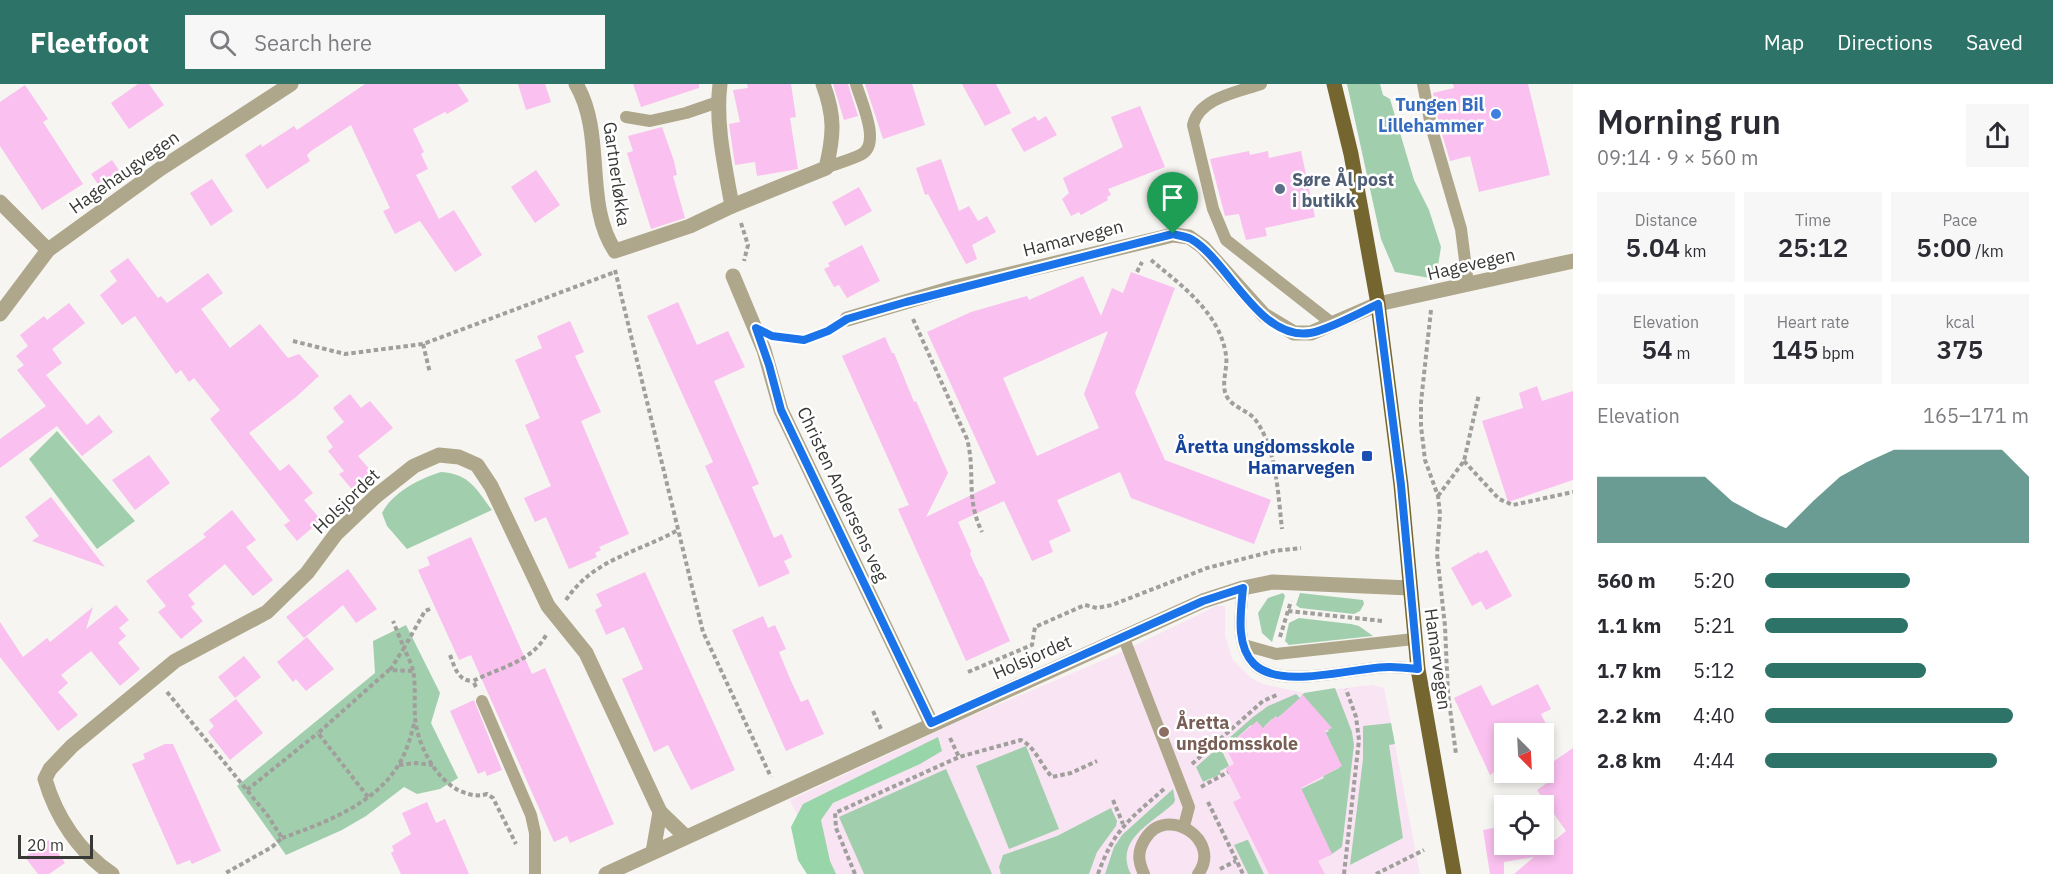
<!DOCTYPE html>
<meta charset="utf-8">
<style>
:root{--surface:#fff;--page:#f7f7f7;--text:#2b2b33;--muted:#7c7c81;--accent:#2d7367}
body{margin:0;font-family:"IBM Plex Sans",sans-serif;background:var(--page);color:var(--text);height:100vh;display:flex;flex-direction:column;font-size:22px;white-space:nowrap}
*{box-sizing:border-box;margin:0}
p{font-size:20px;color:var(--muted)}
.icon{flex:none;width:33px;height:33px;fill:none;stroke:currentColor;stroke-width:2;stroke-linecap:round;stroke-linejoin:round}
.map{position:relative;flex:1;overflow:hidden}
.sheet{display:flex;flex-direction:column;background:var(--surface);width:480px}
.sheet>*{flex:none}
.needle{width:39px;rotate:156deg}
.tools{position:absolute;left:1494px;top:639px;display:grid;gap:12px}
.tools a{display:grid;place-items:center;width:60px;height:60px;border-radius:0px;background:var(--surface);box-shadow:0 3px 9px #0003;font-size:30px}
.scale{position:absolute;left:18px;bottom:15px;width:75px;box-sizing:border-box;padding-left:6px;border:3px solid #383836;border-top:0;font-size:16px;line-height:21px;white-space:nowrap;color:#383836;-webkit-text-stroke:4px #fff;paint-order:stroke}
.pin{position:absolute;display:grid;place-items:center;width:51px;height:51px;color:#fff;margin:-62px -26px;border-radius:50% 50% 50% 0;rotate:-45deg;box-shadow:0 0 6px #0007}
.pin .icon{rotate:45deg}
.round{display:grid;place-items:center;flex:none;width:63px;height:63px;border-radius:0px;background:var(--page)}
.summary{display:flex;align-items:center;justify-content:space-between;height:102px;padding:0 24px}
h1{font-size:33px;font-weight:600;line-height:45px}
.metrics{display:grid;grid-template-columns:repeat(3,1fr);gap:9px;height:102px;padding:6px 24px}
.metrics div{display:grid;align-content:center;border-radius:0px;background:var(--page);text-align:center}
.metrics b{font-size:26px;font-weight:600}
.metrics small{font-size:16px;font-weight:400}
.metrics p{font-size:16px}
.chart{height:168px;padding:12px 24px}
.chart p{display:flex;justify-content:space-between}
.chart svg{width:100%;height:108px;margin-top:6px;fill:var(--accent);opacity:.7}
ul{padding:0 24px;list-style:none;font-size:20px}
li{display:grid;grid-template-columns:96px 72px 1fr;align-items:center;height:45px}
li i{height:15px;border-radius:8px;background:var(--accent)}
header{display:flex;align-items:center;gap:36px;box-sizing:border-box;height:84px;padding:0 30px;background:var(--accent);color:#fff}
header strong{font-size:28px}
nav{display:flex;gap:33px;margin-inline-start:auto;font-size:21px}
.search{width:420px;height:54px;background:var(--page);display:flex;align-items:center;gap:15px;box-sizing:border-box;padding:0 21px;border-radius:0px;color:var(--muted);font-size:22px}
main{display:flex;flex:1;min-height:0}
.map>svg:first-child{display:block}
</style>
<header>
<strong>Fleetfoot</strong>
<div class="search"><svg class="icon" aria-label="search" viewBox="0 0 24 24"><circle cx="10" cy="10" r="6"/><path d="M15 15l6 6"/></svg>Search here</div>
<nav><a>Map</a><a>Directions</a><a>Saved</a></nav>
</header>
<main>
<div class="map">
<svg width="1573" height="790" viewBox="0 0 1573 790">
<rect width="100%" height="100%" fill="#f6f5f1"/>
<!-- education -->
<polygon fill="#f9e4f3" points="1216,522 1225,522 1225,552 1233,576 1251,594 1263,600 1304,609 1372,601 1384,604 1420,790 825,790 790,716 957,638 1113,572"/>
<!-- green -->
<g fill="#a1cfad">
<polygon points="1347,0 1380,0 1383,11 1390,15 1414,96 1429,126 1441,163 1437,188 1430,194 1395,188 1381,155"/>
<polygon points="57,347 135,437 97,465 29,375"/>
<path d="M441 388C470 390 476 405 492 426L407 465 387 442 382 429C393 408 419 395 441 388Z"/>
<polygon points="1283,509 1285,512 1272,558 1262,549 1258,529 1268,514"/>
<polygon points="1300,509 1363,516 1364,520 1360,527 1354,530 1300,524 1296,521"/>
<polygon points="1299,534 1351,540 1359,542 1373,552 1289,561 1285,557 1289,539"/>
<polygon points="406,541 440,609 431,639 458,694 440,705 417,710 404,703 366,732 342,746 286,771 237,702 375,589 373,557"/>
<polygon points="1335,604 1352,648 1354,661 1342,763 1329,772 1297,707 1324,694 1323,692 1339,684 1322,650 1329,647 1300,615 1274,637 1272,635 1264,643 1263,653 1251,641 1222,667 1229,682 1220,687 1221,690 1203,698 1196,683 1253,633 1268,622 1296,610 1300,614 1304,609"/>
<polygon points="1391,639 1395,660 1389,661 1403,754 1350,781 1363,675 1363,642"/>
<polygon points="1026,662 1059,745 1009,765 976,682"/>
<polygon points="946,685 992,790 864,790 839,733"/>
<path d="M1173 705 1175 716 1174 719C1153 739 1114 755 1131 790H1105L1114 763 1122 751Z"/>
<polygon points="1111,724 1117,737 1116,742 1097,768 1089,790 1001,790 999,783 1003,771 1057,752"/>
<polygon points="1247,756 1248,756 1264,790 1248,790 1234,761"/>
</g>
<!-- forest -->
<polygon fill="#98d5a9" points="938,653 942,667 920,680 833,719 821,736 830,777 836,790 807,790 798,776 791,743 803,720"/>
<!-- building -->
<g fill="#fac0ef" fill-rule="evenodd">
<polygon points="138,0 149,0 164,21 129,45 111,19"/>
<polygon points="365,0 458,0 469,17 447,30 445,28 413,45 424,68 421,70 428,85 416,91 439,135 454,126 482,171 455,188 420,137 395,150 383,127 390,124 351,41 311,67 307,71 310,77 267,105 245,71 261,60 262,63 294,42 297,46"/>
<polygon points="518,0 545,0 551,18 526,26"/>
<polygon points="633,0 699,0 699,4 641,23"/>
<polygon points="747,0 791,0 796,33 790,34 798,85 757,92 755,78 735,81 729,40 740,38 733,6 748,4"/>
<polygon points="833,0 848,0 858,32 844,36"/>
<polygon points="865,0 912,0 925,41 883,55"/>
<polygon points="962,0 996,0 1011,29 985,42"/>
<polygon points="1453,0 1528,0 1550,91 1479,108 1470,72 1450,77 1439,40 1433,9 1454,4"/>
<polygon points="25,1 48,35 43,38 83,100 42,126 0,62 0,18"/>
<polygon points="1140,22 1165,83 1108,105 1111,111 1107,113 1108,116 1081,131 1079,128 1071,132 1062,115 1069,109 1063,94 1123,63 1111,33"/>
<polygon points="1035,32 1038,37 1046,32 1057,51 1024,68 1011,45"/>
<polygon points="662,43 674,77 677,91 673,92 685,134 651,145 627,69 633,67 628,52"/>
<polygon points="1249,67 1250,71 1268,67 1269,74 1301,67 1315,133 1265,144 1267,152 1246,156 1239,130 1225,132 1210,75"/>
<polygon points="941,75 959,127 969,122 978,137 987,132 996,148 972,161 977,175 966,180 928,110 925,111 916,84"/>
<polygon points="112,76 123,92 102,106 91,90"/>
<polygon points="536,86 560,121 535,139 511,103"/>
<polygon points="212,95 233,127 211,142 190,109"/>
<polygon points="859,103 872,127 845,142 832,118"/>
<polygon points="862,161 880,197 847,214 839,201 834,203 824,185 830,182 828,179"/>
<polygon points="128,174 158,214 161,212 167,219 208,189 223,209 201,225 230,264 260,240 288,274 299,270 319,292 296,313 249,349 280,387 289,380 313,409 304,416 321,436 297,457 284,441 290,437 210,335 220,326 194,294 189,298 181,286 176,290 135,232 122,241 100,211 117,197 110,187"/>
<path d="M1131 188 1175 204 1135 309 1165 376 1271 416 1254 460 1131 414 1120 388 1057 416 1071 447 1049 457 1053 468 1032 477 1004 417 958 438 971 467 970 470 980 492 982 493 1010 557 966 577 898 425 909 421 842 272 885 253 892 269H894L914 318 916 317 948 389 926 433 996 399 927 248 971 228 1027 212 1029 216 1083 192 1101 232 1112 204 1123 209ZM1108 247 1084 310 1099 344 1037 372 1003 294Z"/>
<polygon points="678,218 697,261 728,247 745,283 714,297 759,400 752,403 774,454 782,450 792,473 784,477 790,489 759,503 705,382 713,378 647,232"/>
<polygon points="69,219 85,239 52,265 62,279 46,291 87,341 99,331 113,348 82,372 57,342 0,384 0,355 46,322 17,286 24,281 16,272 28,262 20,251 44,232 47,236"/>
<polygon points="570,237 584,268 575,272 601,328 581,337 629,450 599,463 601,466 595,469 597,473 569,485 546,433 535,438 524,414 551,402 525,341 540,334 515,276 542,264 537,252"/>
<polygon points="1537,302 1542,317 1573,307 1573,396 1508,418 1482,337 1523,324 1519,309"/>
<polygon points="350,310 361,324 370,317 393,344 358,372 371,387 371,395 355,409 339,390 344,387 328,367 333,363 326,353 344,338 333,324"/>
<polygon points="149,371 170,399 135,426 112,396"/>
<polygon points="51,413 105,483 32,457 39,452 25,433"/>
<polygon points="232,426 256,456 246,463 273,496 253,512 225,480 188,511 195,520 191,523 203,537 181,555 158,528 166,522 146,497 206,453 203,450"/>
<polygon points="471,453 532,590 545,584 614,740 570,759 567,752 554,758 471,571 459,576 418,486 430,481 427,473"/>
<polygon points="1487,466 1512,512 1486,526 1481,517 1472,522 1451,484 1479,468 1480,470"/>
<polygon points="348,485 377,525 356,539 343,521 304,554 286,533"/>
<polygon points="645,488 735,686 691,706 668,661 654,668 622,595 643,585 624,543 606,551 595,526 602,522 596,510"/>
<polygon points="116,521 129,536 119,544 126,552 118,559 140,585 120,602 91,567 61,591 68,599 58,608 78,631 58,647 0,573 0,538 23,573 47,554 50,558 93,523 86,545"/>
<polygon points="763,532 768,544 775,541 786,565 779,568 791,597 801,618 808,615 824,650 786,667 732,546"/>
<polygon points="307,553 334,585 306,607 296,595 293,598 277,578"/>
<polygon points="244,572 261,593 235,614 218,593"/>
<polygon points="1538,600 1551,625 1541,630 1546,640 1527,650 1504,650 1504,681 1490,691 1454,614 1481,601 1492,622"/>
<polygon points="1303,611 1332,644 1325,647 1342,682 1301,704 1332,770 1318,777 1325,790 1269,790 1233,718 1241,714 1226,684 1234,680 1226,664 1257,637 1263,644 1276,632 1278,634"/>
<polygon points="236,615 263,649 230,676 208,648 214,642 209,636"/>
<polygon points="474,616 502,686 487,692 485,687 478,690 450,627"/>
<polygon points="165,660 173,660 221,767 192,780 190,776 177,781 132,680 145,675 143,670"/>
<polygon points="1573,664 1573,790 1514,790 1534,773 1504,778 1504,790 1490,790 1483,746 1504,742 1504,760 1543,760 1544,765 1566,747 1537,706 1547,699 1540,688 1544,688 1544,684"/>
<polygon points="427,718 436,739 445,735 469,790 401,790 391,769 394,767 392,762 411,750 402,729"/>
<polygon points="49,756 65,779 49,790 38,790 25,773"/>
</g>
<g fill="none" stroke-linecap="round" stroke-linejoin="round">
<!-- path -->
<g stroke="#a09f9c" stroke-width="4" stroke-dasharray="4.5 3" stroke-linecap="butt">
<polyline points="741,139 748,161 744,177"/>
<path d="M1151 176C1181 201 1220 229 1226 271 1228 283 1222 296 1225 308 1229 324 1249 325 1257 338 1277 368 1278 411 1282 445"/>
<polyline points="615,186 703,548 771,693"/>
<polyline points="1137,188 1142,178"/>
<polyline points="1431,226 1421,318 1421,342 1425,376 1438,412 1440,430 1437,470 1445,542 1448,610 1456,670"/>
<path d="M913 235 967 355C976 389 965 413 982 448"/>
<polyline points="778,252 804,256 831,245"/>
<polyline points="293,257 345,270 423,260 615,188"/>
<polyline points="423,260 430,289"/>
<polyline points="1464,377 1499,415 1513,421 1573,408"/>
<polyline points="1438,412 1464,377 1479,310"/>
<path d="M566 516C593 475 637 469 678 446"/>
<path d="M430 525 425 527 404 564C407 571 411 579 413 586 416 601 414 618 415 633 417 660 435 695 460 707 470 711 477 713 487 710L493 714 516 760"/>
<polyline points="1288,527 1383,537"/>
<polyline points="1280,553 1291,517"/>
<path d="M450 571C455 584 458 597 473 597"/>
<polyline points="390,586 404,564 393,537"/>
<polyline points="968,588 1032,561 1035,543 1085,521 1097,524 1112,521 1207,484 1274,467 1301,464"/>
<path d="M476 603 473 597C498 584 532 578 546 551"/>
<polyline points="167,608 268,732 282,754 272,763 224,790"/>
<polyline points="873,627 881,645"/>
<path d="M950 654 959 673 1021 656C1035 663 1041 681 1052 693L1071 689 1097 677"/>
<polyline points="1192,680 1263,617 1279,610"/>
<polyline points="399,681 416,679 433,681"/>
<polyline points="1201,703 1228,688"/>
<polyline points="247,706 318,649"/>
<polyline points="368,713 318,649 389,586 413,587"/>
<polyline points="1113,716 1123,740"/>
<polyline points="1208,718 1243,790"/>
<path d="M282 754C322 740 376 720 399 680 407 667 411 652 415 636"/>
<polyline points="1220,785 1236,777"/>
<polyline points="855,790 836,744 835,729 959,673"/>
<path d="M1098 790C1114 745 1130 735 1164 705"/>
<polyline points="1344,790 1359,656 1356,633 1346,605"/>
<polyline points="1376,790 1424,766"/>
</g>
<!-- service -->
<g stroke="#afa78b" stroke-width="12">
<path d="M1261 0C1238 8 1199 14 1193 41L1213 125 1226 156 1333 240"/>
<polyline points="1423,0 1431,42 1461,145 1468,200"/>
<polyline points="626,33 650,37 686,29 718,18"/>
<path d="M826 84C837 79 851 76 862 70 881 59 861 17 856 0"/>
<path d="M1243 504C1241 527 1235 561 1254 580 1282 607 1353 583 1390 583 1399 583 1408 584 1418 585"/>
<polyline points="1123,552 1189,723 1184,742"/>
<polyline points="1244,561 1276,570 1414,555"/>
<polyline points="482,617 531,731 535,749 535,790"/>
<path d="M1144 790C1138 777 1137 768 1145 755 1167 719 1223 757 1198 790"/>
</g>
<!-- minor -->
<g stroke="#afa78b" stroke-width="15">
<path d="M576 0C606 51 583 119 615 167L690 142 732 122C725 82 715 40 720 0"/>
<polyline points="0,118 48,166"/>
<path d="M732 122 826 84C834 51 835 32 823 0"/>
<polyline points="733,192 764,266 781,326 931,639"/>
<polyline points="0,230 48,166 160,85 291,0"/>
<polyline points="847,235 956,203 1173,151 1189,153 1203,163 1264,231 1294,249 1311,249 1378,220 1573,177"/>
<polyline points="653,768 660,728"/>
<path d="M112 790C79 768 56 733 45 695L50 685 72 662 175 577 267 528 307 489 336 450 376 412 414 382 439 371 459 373 477 381 491 402 548 522 586 569 660 728 686 753"/>
<polyline points="606,790 1203,517 1243,504 1272,498 1410,504"/>
</g>
<!-- primary -->
<polyline stroke="#756630" stroke-width="15" points="1334,0 1351,70 1378,220 1401,401 1418,585 1454,790"/>
</g>
<g fill="none" stroke-linecap="round" stroke-linejoin="round">
<!-- route casing -->
<g stroke="#fff" stroke-width="12">
<path id="route" d="M1173 150C1179 152 1185 152 1191 155 1228 176 1259 257 1310 249 1325 247 1362 228 1378 220L1401 401 1418 585C1408 584 1399 583 1390 583 1353 583 1282 607 1254 580 1235 561 1241 527 1243 504L1203 517 931 639 781 326 769 281 756 244 772 252 804 256 828 247 847 235 906 218Z"/>
</g>
<!-- route -->
<use href="#route" stroke="#1a73e8" stroke-width="8"/>
</g>
<!-- markers -->
<circle fill="#3f7fe0" stroke="#fff" stroke-width="2" cx="1496" cy="30" r="6"/>
<circle fill="#5c6f8a" stroke="#fff" stroke-width="2" cx="1280" cy="105" r="6"/>
<rect fill="#1a4fb4" stroke="#fff" stroke-width="2" x="1361" y="366" width="12" height="12" rx="3"/>
<circle fill="#8d6e63" stroke="#fff" stroke-width="2" cx="1164" cy="648" r="6"/>
<g text-anchor="middle" dominant-baseline="central" stroke-width="5" stroke-linejoin="round" paint-order="stroke">
<!-- shop labels -->
<g font-size="18" font-weight="bold" fill="#366cbe" stroke="#fff" text-anchor="end">
<text x="1484" y="20">Tungen Bil<tspan x="1484" dy="21">Lillehammer</tspan></text>
</g>
<!-- street labels -->
<g font-size="18" fill="#383836" stroke="#fff">
<text transform="translate(124 88) rotate(-35)">Hagehaugvegen</text>
<text transform="translate(617 90) rotate(82)">Gartnerløkka</text>
<text transform="translate(1073 154) rotate(-14)">Hamarvegen</text>
<text transform="translate(1471 180) rotate(-13)">Hagevegen</text>
<text transform="translate(843 410) rotate(65)">Christen Andersens veg</text>
<text transform="translate(346 417) rotate(-44)">Holsjordet</text>
<text transform="translate(1032 573) rotate(-24)">Holsjordet</text>
<text transform="translate(1438 575) rotate(82)">Hamarvegen</text>
</g>
<!-- service labels -->
<g font-size="18" font-weight="bold" fill="#4e5e75" stroke="#fff" text-anchor="start">
<text x="1292" y="95">Søre Ål post<tspan x="1292" dy="21">i butikk</tspan></text>
</g>
<!-- transit labels -->
<g font-size="18" font-weight="bold" fill="#164399" stroke="#fff" text-anchor="end">
<text x="1355" y="362">Åretta ungdomsskole<tspan x="1355" dy="21">Hamarvegen</tspan></text>
</g>
<!-- education labels -->
<g font-size="18" font-weight="bold" fill="#785e54" stroke="#fff" text-anchor="start">
<text x="1176" y="638">Åretta<tspan x="1176" dy="21">ungdomsskole</tspan></text>
</g>
</g>
</svg>
<div class="tools">
<a><svg class="needle" viewBox="-14 -14 28 28"><path d="M0-13l5 13h-10z" fill="#e53935"/><path d="M0 13l5-13h-10z" fill="#7c7c81"/></svg></a>
<a><svg class="icon" aria-label="locate" viewBox="0 0 24 24"><circle cx="12" cy="12" r="6"/><path d="M12 2v4M12 18v4M2 12h4M18 12h4"/></svg></a>
</div>
<div class="scale">20 m</div>
<div class="pin" style="left:1173px;top:150px;background:#1e9e55"><svg class="icon" aria-label="arrive" viewBox="0 0 24 24"><path d="M6 21V4h12l-3 4 3 4H6"/></svg></div>
</div>
<section class="sheet">
<div class="summary"><div><h1>Morning run</h1><p>09:14 · 9 × 560 m</p></div><a class="round"><svg class="icon" aria-label="share" viewBox="0 0 24 24"><path d="M12 15V3M7 8l5-5 5 5M5 13v7h14v-7"/></svg></a></div>
<div class="metrics">
<div><p>Distance</p><b>5.04<small> km</small></b></div>
<div><p>Time</p><b>25:12</b></div>
<div><p>Pace</p><b>5:00<small> /km</small></b></div>
</div>
<div class="metrics">
<div><p>Elevation</p><b>54<small> m</small></b></div>
<div><p>Heart rate</p><b>145<small> bpm</small></b></div>
<div><p>kcal</p><b>375</b></div>
</div>
<div class="chart"><p><span>Elevation</span>165–171 m</p>
<svg viewBox="0 0 160 44" preserveAspectRatio="none"><path d="M0 44V17L10 17L20 17L30 17L40 17L50 27L60 33L70 38L80 27L90 17L100 11L110 6L120 6L130 6L140 6L150 6L160 17V44z"/></svg>
</div>
<ul>
<li><b>560 m</b>5:20<i style="width:55%"></i></li>
<li><b>1.1 km</b>5:21<i style="width:54%"></i></li>
<li><b>1.7 km</b>5:12<i style="width:61%"></i></li>
<li><b>2.2 km</b>4:40<i style="width:94%"></i></li>
<li><b>2.8 km</b>4:44<i style="width:88%"></i></li>
</ul>
</section>
</main>
